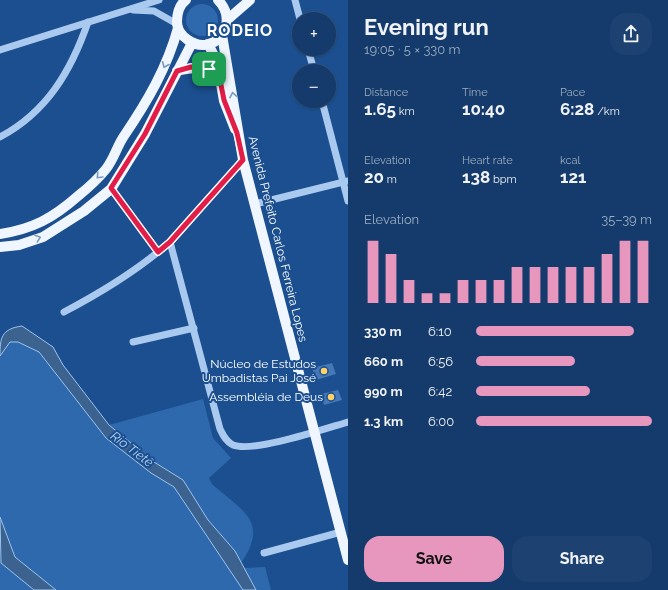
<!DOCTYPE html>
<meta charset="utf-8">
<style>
:root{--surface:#143b6b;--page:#1d4271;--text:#f1f3f6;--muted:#9dadc1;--line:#33557e;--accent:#e797bd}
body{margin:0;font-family:Raleway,sans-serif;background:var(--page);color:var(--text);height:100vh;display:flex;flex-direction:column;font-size:15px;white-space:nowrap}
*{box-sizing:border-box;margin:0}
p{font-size:13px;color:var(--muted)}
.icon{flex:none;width:22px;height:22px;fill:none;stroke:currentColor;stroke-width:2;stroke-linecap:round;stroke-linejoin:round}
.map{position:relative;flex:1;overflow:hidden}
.details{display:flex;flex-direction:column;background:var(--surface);width:320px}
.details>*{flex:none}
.controls{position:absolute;left:292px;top:12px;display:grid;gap:8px}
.controls a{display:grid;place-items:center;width:44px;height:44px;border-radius:50%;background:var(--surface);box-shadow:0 1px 3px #0004,0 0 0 1px var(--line);font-size:20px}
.pin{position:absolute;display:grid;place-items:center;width:34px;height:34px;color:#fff;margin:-17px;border-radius:8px;box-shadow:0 2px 6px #0006}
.round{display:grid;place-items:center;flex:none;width:42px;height:42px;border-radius:16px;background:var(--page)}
.overview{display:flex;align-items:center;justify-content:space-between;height:68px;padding:0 16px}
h1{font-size:22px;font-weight:700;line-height:30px}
.stats{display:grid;grid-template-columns:repeat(3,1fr);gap:6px;height:68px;padding:4px 16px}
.stats div{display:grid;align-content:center}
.stats b{font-size:17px;font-weight:700}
.stats small{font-size:11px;font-weight:400}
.stats p{font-size:11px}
.chart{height:112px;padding:8px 16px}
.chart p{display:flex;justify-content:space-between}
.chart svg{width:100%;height:72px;margin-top:4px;stroke:var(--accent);stroke-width:6}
.cta{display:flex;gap:8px;margin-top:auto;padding:8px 16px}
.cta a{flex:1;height:46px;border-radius:16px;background:var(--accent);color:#111;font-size:16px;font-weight:700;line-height:46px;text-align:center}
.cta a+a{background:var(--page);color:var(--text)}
ul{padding:0 16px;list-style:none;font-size:13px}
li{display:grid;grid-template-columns:64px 48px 1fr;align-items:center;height:30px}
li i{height:10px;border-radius:5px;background:var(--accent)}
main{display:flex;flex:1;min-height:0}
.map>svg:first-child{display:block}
</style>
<main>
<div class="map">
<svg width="348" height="590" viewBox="0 0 348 590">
<rect width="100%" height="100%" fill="#1b4f8f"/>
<!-- green -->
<g fill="#2e69ad">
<circle cx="202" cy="20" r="16"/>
<polygon points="10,342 18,342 39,352 106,438 151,473 174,487 243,590 56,590 15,557 0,517 0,356"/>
<path d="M203 399 213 438 231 458 209 478 212 484C242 511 270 521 241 563L235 551 208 520 183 480 154 462 109 425Z"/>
<polygon points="0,559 2,563 34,590 0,590"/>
<polygon points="265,567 271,590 256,590 244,568"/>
</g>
<!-- water -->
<g fill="#3c6290" stroke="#9cc4f0">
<path d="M22 326 53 347 63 365 109 425 154 462 183 480 208 520 235 551 256 590H243L174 487 151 473 106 438 39 352 18 342H10L0 356C0 338 1 329 22 326Z"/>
<polygon points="0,517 15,557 56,590 34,590 1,563"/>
</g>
<!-- building -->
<g fill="#4478b7">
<polygon points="332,363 336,374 316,380 312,368"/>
<polygon points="338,390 342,400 324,405 321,394"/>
</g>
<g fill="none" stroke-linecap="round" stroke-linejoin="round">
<!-- minor -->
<g stroke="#a9c9ee" stroke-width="7">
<polyline points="295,0 300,19"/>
<polyline points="133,10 154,11 177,24"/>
<polyline points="308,49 314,71"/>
<polyline points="0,50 159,0"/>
<polyline points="322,101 348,201"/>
<path d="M0 137C47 112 71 71 88 22"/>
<polyline points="111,189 158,252"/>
<polyline points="255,204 348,181"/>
<path d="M170 242 220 429C223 435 226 442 233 445 253 453 324 429 348 422"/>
<path d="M64 312C102 292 137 271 170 242L243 160"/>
<polyline points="133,342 194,328"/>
<polyline points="264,553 341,532"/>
</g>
<!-- major -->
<g stroke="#f0f6ff" stroke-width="10">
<path d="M186 0C179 5 177 13 177 22 177 29 182 36 188 40 214 58 241 23 218 0"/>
<polyline points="227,20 250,0"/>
<polyline points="222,35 243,160 348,560"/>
<polyline points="208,44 217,61 224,101 235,129"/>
<path d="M177 71C194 67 204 66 219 75"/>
<path d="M0 234C33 229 53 218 78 196 88 188 98 179 106 169 114 159 117 146 124 136 147 102 167 68 178 28"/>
<polyline points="0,247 19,245 43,237 84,211 111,189 145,134 192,43"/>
</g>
</g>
<!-- one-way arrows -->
<defs><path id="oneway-chevron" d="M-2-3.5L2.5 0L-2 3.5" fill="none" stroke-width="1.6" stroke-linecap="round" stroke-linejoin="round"/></defs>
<g stroke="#7b9ac1">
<use href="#oneway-chevron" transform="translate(165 65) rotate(113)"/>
<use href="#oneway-chevron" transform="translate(233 95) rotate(-101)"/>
<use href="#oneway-chevron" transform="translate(99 176) rotate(134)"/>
<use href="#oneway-chevron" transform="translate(38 238) rotate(-19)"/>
</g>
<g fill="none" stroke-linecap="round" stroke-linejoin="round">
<!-- route casing -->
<g stroke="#fff" stroke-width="8">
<polygon id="route" points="191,67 209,69 219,75 224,100 237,133 243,160 170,242 158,252 111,188 145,134 177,71"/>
</g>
<!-- route -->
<use href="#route" stroke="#e11d48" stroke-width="5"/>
</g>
<!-- markers -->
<g fill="#ffd166" stroke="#1b4f8f" stroke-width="1.5">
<circle cx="324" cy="371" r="4"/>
<circle cx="331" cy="397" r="4"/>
</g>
<g text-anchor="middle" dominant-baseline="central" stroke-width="4" stroke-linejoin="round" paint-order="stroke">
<!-- street labels -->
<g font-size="12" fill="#fff" stroke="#1b4f8f">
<text transform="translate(278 239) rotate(76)">Avenida Prefeito Carlos Ferreira Lopes</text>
</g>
<!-- poi labels -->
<g font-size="12" fill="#fff" stroke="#1b4f8f" text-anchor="end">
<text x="316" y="364">Núcleo de Estudos<tspan x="316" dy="14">Umbadistas Pai José</tspan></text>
<text x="323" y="397">Assembléia de Deus</text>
</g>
<!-- water labels -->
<g font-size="13" font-style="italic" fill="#b5d3f5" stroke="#1b4f8f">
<text transform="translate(132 449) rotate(37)">Rio Tietê</text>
</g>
<!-- district labels -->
<g font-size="16" font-weight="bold" letter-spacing="1" fill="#fff" stroke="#1b4f8f">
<text x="240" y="30">RODEIO</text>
</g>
</g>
</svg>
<div class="controls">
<a>+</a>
<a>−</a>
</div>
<div class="pin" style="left:209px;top:69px;background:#1e9e55"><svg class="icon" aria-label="arrive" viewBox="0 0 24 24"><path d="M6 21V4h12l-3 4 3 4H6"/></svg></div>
</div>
<section class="details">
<div class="overview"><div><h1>Evening run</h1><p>19:05 · 5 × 330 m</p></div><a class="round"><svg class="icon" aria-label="share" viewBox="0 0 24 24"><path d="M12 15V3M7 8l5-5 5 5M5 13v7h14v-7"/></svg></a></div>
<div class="stats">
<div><p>Distance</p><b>1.65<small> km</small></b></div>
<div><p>Time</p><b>10:40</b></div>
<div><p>Pace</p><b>6:28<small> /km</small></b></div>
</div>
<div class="stats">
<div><p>Elevation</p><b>20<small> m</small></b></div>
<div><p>Heart rate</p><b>138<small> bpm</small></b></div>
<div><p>kcal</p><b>121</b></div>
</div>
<div class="chart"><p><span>Elevation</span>35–39 m</p>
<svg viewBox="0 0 160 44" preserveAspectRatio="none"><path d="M5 44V6M15 44V14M25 44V30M35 44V38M45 44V38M55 44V30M65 44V30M75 44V30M85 44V22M95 44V22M105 44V22M115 44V22M125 44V22M135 44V14M145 44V6M155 44V6"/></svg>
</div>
<ul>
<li><b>330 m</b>6:10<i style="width:90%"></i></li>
<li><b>660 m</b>6:56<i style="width:56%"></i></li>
<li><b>990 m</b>6:42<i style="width:65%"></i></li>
<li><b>1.3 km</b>6:00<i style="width:100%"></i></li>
</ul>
<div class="cta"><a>Save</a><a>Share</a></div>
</section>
</main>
